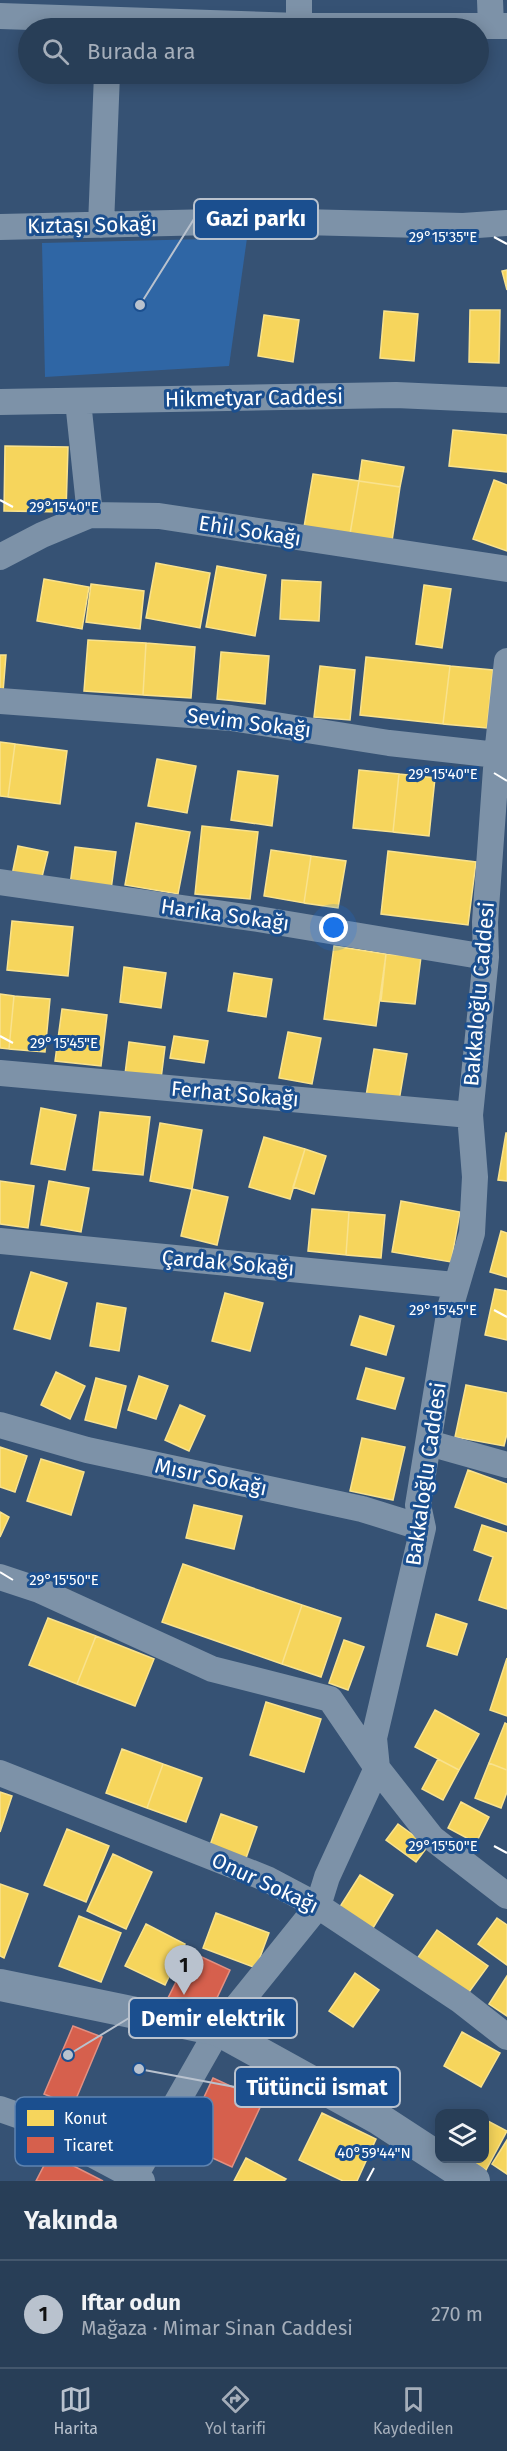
<!DOCTYPE html>
<html lang="tr">
<meta charset="utf-8">
<style>
:root{--surface:#283e57;--page:#344961;--text:#f1f3f6;--muted:#a5aeba;--line:#44576d;--accent:#b9c2ce}
body{margin:0;font-family:"Fira Sans",sans-serif;background:var(--page);color:var(--text)}
.controls{position:absolute;right:18px;bottom:18px;display:grid;overflow:hidden;border-radius:12px;box-shadow:0 3px 15px #0003}
.controls button{width:54px;height:54px;display:grid;place-items:center;padding:0;border:0;border-bottom:2px solid var(--line);background:var(--surface);color:var(--text);font:30px sans-serif}
.you{position:absolute;left:334px;top:928px;width:21px;height:21px;margin:-15px;border:4px solid #fff;border-radius:50%;background:#1a73e8;box-shadow:0 0 0 9px #1a73e833}
.badge{display:grid;place-items:center;width:39px;height:39px;border-radius:50%;background:var(--accent);color:#111;font-size:20px;font-weight:700}
.pin{position:absolute;translate:-50% -50px;filter:drop-shadow(0 2px 3px #0008)}
.pin::after{content:'';position:absolute;top:32px;width:21px;height:18px;background:inherit;clip-path:polygon(0 0,100% 0,50% 100%)}
.list{margin:0;padding:0;list-style:none}
h2{display:flex;justify-content:space-between;align-items:center;height:78px;margin:0;padding:0 24px;font-size:26px}
h2 small{font-size:20px;font-weight:400;color:var(--muted)}
.list li{display:grid;grid-template-columns:39px 1fr auto;gap:18px;align-items:center;box-sizing:border-box;height:108px;padding:0 24px;border-top:2px solid var(--line)}
.list b{display:block;font-size:22px;white-space:nowrap}
.list p{margin:0;font-size:20px;white-space:nowrap;color:var(--muted)}
.list em{font-size:20px;font-style:normal;color:var(--muted)}
.icon{flex:none;width:33px;height:33px;fill:none;stroke:currentColor;stroke-width:2;stroke-linecap:round;stroke-linejoin:round}
.map{position:relative;flex:none;width:507px;height:2181px;overflow:hidden}
.search{position:absolute;background:var(--surface);box-shadow:0 3px 15px #0003;left:18px;right:18px;top:18px;height:66px;display:flex;align-items:center;gap:15px;box-sizing:border-box;padding:0 21px;border-radius:33px;color:var(--muted);font-size:22px}
.sheet{height:186px;background:var(--surface)}
nav{display:flex;justify-content:space-around;align-items:center;box-sizing:border-box;height:84px;border-top:2px solid var(--line);background:var(--surface);font-size:16px;color:var(--muted)}
nav a{display:grid;justify-items:center;gap:3px}
nav .on{color:var(--accent)}
.map>svg:first-child{display:block}
</style>
<div class="map">
<svg width="507" height="2181" viewBox="0 0 507 2181">
<rect width="100%" height="100%" fill="#365274"/>
<!-- green -->
<path fill="#2f66a5" d="M 247,238 L 229,366 L 45,377 L 42,243 Z"/>
<!-- homes -->
<path fill="#f6d55c" stroke="#f9e28d" stroke-width="1.5" d="M 507,270 L 507,290 L 502,271 Z
M 470,310 L 500,310 L 499,363 L 469,362 Z
M 384,311 L 418,314 L 414,361 L 380,358 Z
M 264,315 L 299,320 L 293,362 L 258,356 Z
M 453,430 L 507,435 L 507,472 L 449,466 Z
M 5,446 L 68,447 L 66,512 L 4,511 Z
M 362,460 L 404,467 L 400,487 L 359,481 Z
M 313,474 L 359,481 L 350,534 L 304,527 Z
M 494,480 L 507,485 L 507,551 L 473,539 Z
M 359,481 L 400,487 L 392,541 L 350,534 Z
M 156,563 L 210,573 L 200,628 L 146,618 Z
M 217,566 L 266,575 L 255,636 L 206,627 Z
M 44,579 L 89,587 L 82,629 L 37,621 Z
M 282,580 L 321,582 L 319,621 L 280,619 Z
M 91,584 L 144,591 L 140,629 L 86,622 Z
M 424,585 L 451,589 L 442,648 L 416,644 Z
M 88,640 L 146,643 L 143,695 L 84,691 Z
M 146,643 L 195,647 L 191,698 L 143,695 Z
M 221,652 L 269,656 L 265,704 L 217,699 Z
M 0,655 L 6,655 L 3,692 L 0,692 Z
M 366,657 L 450,666 L 443,724 L 360,715 Z
M 320,666 L 355,670 L 350,720 L 314,717 Z
M 450,666 L 493,670 L 487,728 L 443,724 Z
M 0,742 L 15,744 L 8,797 L 0,796 Z
M 15,744 L 67,751 L 60,804 L 8,797 Z
M 157,759 L 196,766 L 187,813 L 148,806 Z
M 359,770 L 399,774 L 393,832 L 353,828 Z
M 238,771 L 278,776 L 272,826 L 231,820 Z
M 399,774 L 435,778 L 429,836 L 393,832 Z
M 136,823 L 190,832 L 178,894 L 125,885 Z
M 202,826 L 258,832 L 250,899 L 195,894 Z
M 18,846 L 48,852 L 41,881 L 12,875 Z
M 75,847 L 116,852 L 111,890 L 70,885 Z
M 271,850 L 311,856 L 304,903 L 264,896 Z
M 388,851 L 476,862 L 468,925 L 381,914 Z
M 311,856 L 346,861 L 338,908 L 304,903 Z
M 12,921 L 73,927 L 68,976 L 7,970 Z
M 334,946 L 386,954 L 376,1026 L 324,1019 Z
M 386,954 L 421,957 L 415,1004 L 381,1001 Z
M 124,967 L 166,973 L 161,1008 L 120,1002 Z
M 234,973 L 272,979 L 266,1017 L 228,1011 Z
M 0,994 L 14,996 L 9,1049 L 0,1048 Z
M 14,996 L 50,999 L 45,1052 L 9,1049 Z
M 62,1009 L 107,1015 L 101,1066 L 55,1061 Z
M 288,1032 L 321,1038 L 312,1084 L 279,1078 Z
M 174,1036 L 208,1041 L 204,1063 L 170,1058 Z
M 129,1042 L 165,1047 L 161,1079 L 125,1074 Z
M 374,1049 L 407,1054 L 399,1101 L 366,1096 Z
M 41,1108 L 76,1115 L 65,1170 L 31,1164 Z
M 100,1112 L 150,1117 L 143,1175 L 93,1170 Z
M 160,1123 L 202,1130 L 192,1189 L 150,1181 Z
M 506,1133 L 507,1133 L 507,1181 L 498,1180 Z
M 264,1137 L 305,1149 L 290,1199 L 249,1187 Z
M 305,1149 L 326,1156 L 314,1194 L 293,1187 Z
M 0,1181 L 34,1186 L 28,1228 L 0,1224 Z
M 49,1181 L 89,1188 L 81,1232 L 41,1225 Z
M 192,1189 L 228,1197 L 217,1245 L 181,1236 Z
M 401,1201 L 460,1212 L 451,1262 L 392,1252 Z
M 312,1209 L 349,1212 L 346,1255 L 308,1251 Z
M 349,1212 L 385,1215 L 381,1258 L 346,1255 Z
M 501,1231 L 507,1233 L 507,1277 L 490,1272 Z
M 31,1272 L 67,1283 L 50,1339 L 14,1329 Z
M 495,1289 L 507,1291 L 507,1340 L 485,1335 Z
M 225,1293 L 263,1303 L 250,1351 L 212,1341 Z
M 97,1303 L 126,1308 L 119,1351 L 90,1346 Z
M 360,1316 L 394,1326 L 386,1355 L 351,1345 Z
M 366,1368 L 404,1378 L 395,1409 L 357,1399 Z
M 56,1372 L 85,1386 L 70,1419 L 41,1405 Z
M 139,1376 L 168,1386 L 156,1419 L 128,1410 Z
M 96,1378 L 126,1386 L 116,1428 L 85,1420 Z
M 466,1385 L 507,1393 L 507,1434 L 504,1446 L 455,1437 Z
M 180,1405 L 205,1416 L 189,1451 L 165,1440 Z
M 362,1438 L 405,1447 L 393,1500 L 350,1491 Z
M 0,1447 L 27,1456 L 15,1492 L 0,1487 Z
M 41,1459 L 84,1472 L 71,1515 L 27,1501 Z
M 468,1470 L 507,1484 L 507,1525 L 455,1507 Z
M 194,1505 L 242,1516 L 234,1549 L 186,1538 Z
M 0,1512 L 9,1517 L 0,1537 Z
M 482,1525 L 507,1533 L 507,1609 L 479,1600 L 493,1557 L 474,1550 Z
M 183,1564 L 302,1605 L 282,1664 L 162,1622 Z
M 302,1605 L 341,1618 L 321,1677 L 282,1664 Z
M 436,1614 L 467,1624 L 457,1655 L 427,1646 Z
M 48,1618 L 96,1636 L 77,1684 L 29,1665 Z
M 96,1636 L 154,1659 L 135,1706 L 77,1684 Z
M 344,1640 L 364,1647 L 348,1690 L 329,1683 Z
M 507,1658 L 507,1716 L 490,1710 Z
M 266,1702 L 321,1719 L 304,1772 L 250,1755 Z
M 435,1710 L 479,1734 L 459,1770 L 415,1747 Z
M 505,1723 L 507,1724 L 507,1770 L 489,1763 Z
M 122,1749 L 163,1764 L 147,1808 L 106,1793 Z
M 438,1759 L 459,1770 L 443,1800 L 422,1789 Z
M 489,1763 L 507,1770 L 507,1792 L 501,1808 L 475,1798 Z
M 163,1764 L 202,1778 L 186,1822 L 147,1808 Z
M 0,1792 L 12,1796 L 0,1832 Z
M 461,1802 L 489,1817 L 476,1843 L 448,1828 Z
M 221,1814 L 257,1827 L 245,1861 L 209,1848 Z
M 398,1824 L 428,1846 L 416,1862 L 386,1840 Z
M 67,1829 L 109,1846 L 86,1902 L 44,1885 Z
M 113,1854 L 152,1872 L 126,1929 L 87,1911 Z
M 360,1875 L 393,1895 L 370,1933 L 336,1913 Z
M 0,1884 L 28,1894 L 4,1958 L 0,1956 Z
M 216,1913 L 269,1933 L 256,1968 L 203,1948 Z
M 79,1916 L 121,1933 L 101,1982 L 59,1966 Z
M 497,1918 L 507,1925 L 507,1965 L 478,1944 Z
M 146,1924 L 185,1944 L 165,1985 L 125,1966 Z
M 437,1930 L 488,1966 L 464,1999 L 414,1963 Z
M 355,1973 L 379,1990 L 353,2027 L 329,2011 Z
M 507,1976 L 507,2016 L 489,2004 Z
M 462,2032 L 500,2053 L 481,2087 L 444,2066 Z
M 322,2113 L 376,2139 L 357,2181 L 343,2181 L 299,2160 Z
M 484,2119 L 507,2131 L 486,2170 L 466,2158 L 484,2158 Z
M 507,2140 L 507,2174 L 492,2164 Z
M 246,2158 L 286,2179 L 284,2181 L 234,2181 Z"/>
<!-- shops -->
<path fill="#d6604d" stroke="#e29082" stroke-width="1.5" d="M 191,1952 L 230,1970 L 208,2017 L 168,1998 Z
M 73,2026 L 102,2037 L 73,2106 L 44,2094 Z
M 213,2078 L 263,2101 L 232,2167 L 182,2144 Z
M 50,2154 L 103,2181 L 36,2181 Z"/>
<g fill="none" stroke-linecap="round" stroke-linejoin="round">
<!-- minor -->
<path stroke="#7d92a8" stroke-width="26" d="M 490,0 L 491,26
M 0,16 L 299,26 L 507,26
M 299,26 L 299,0
M 101,225 L 107,74
M 0,227 L 261,221 L 463,226 L 507,223
M 78,401 L 90,515
M 0,402 L 396,395 L 507,400
M 0,557 L 42,535 L 90,515 L 159,516 L 507,569
M 0,701 L 231,718 L 389,743 L 497,755
M 0,882 L 258,919 L 486,957
M 0,1073 L 470,1115
M 0,1241 L 455,1285
M 0,1425 L 87,1450 L 362,1509 L 423,1528
M 429,1443 L 507,1465
M 0,1577 L 39,1590 L 212,1669 L 330,1699 L 377,1768 L 432,1838 L 507,1896
M 0,1773 L 267,1879 L 318,1906 L 461,2001 L 507,2037
M 0,2109 L 20,2116 L 142,2181
M 132,2181 L 218,2030 L 318,1906 L 327,1877 L 377,1768 L 374,1738 L 423,1528 L 418,1505 L 450,1308 L 472,1233 L 475,1177 L 470,1115 L 486,957 L 485,922 L 497,755 L 507,661"/>
<!-- tertiary -->
<path stroke="#7d92a8" stroke-width="32" d="M 0,1985 L 218,2030 L 379,2119 L 474,2181"/>
</g>
<!-- ticks -->
<path fill="none" stroke="#fff" stroke-width="2" d="M 494,237 L 507,244M 0,500 L 13,507M 494,773 L 507,781M 0,1036 L 13,1043M 494,1310 L 507,1317M 0,1572 L 13,1580M 494,1846 L 507,1853M 367,2181 L 374,2168"/>
<g text-anchor="middle" stroke-width="6" stroke-linejoin="round" paint-order="stroke">
<!-- street labels -->
<g font-size="21" fill="#fff" stroke="#1b4f8f">
<text transform="translate(92 225) rotate(-1)" y="7">Kıztaşı Sokağı</text>
<text transform="translate(254 398) rotate(-1)" y="7">Hikmetyar Caddesi</text>
<text transform="translate(250 531) rotate(9)" y="7">Ehil Sokağı</text>
<text transform="translate(249 723) rotate(7)" y="7">Sevim Sokağı</text>
<text transform="translate(225 915) rotate(8)" y="7">Harika Sokağı</text>
<text transform="translate(479 994) rotate(-85)" y="7">Bakkaloğlu Caddesi</text>
<text transform="translate(235 1094) rotate(5)" y="7">Ferhat Sokağı</text>
<text transform="translate(228 1263) rotate(5)" y="7">Çardak Sokağı</text>
<text transform="translate(426 1474) rotate(-82)" y="7">Bakkaloğlu Caddesi</text>
<text transform="translate(211 1477) rotate(12)" y="7">Mısır Sokağı</text>
<text transform="translate(265 1883) rotate(25)" y="7">Onur Sokağı</text>
</g>
</g>
<!-- legend -->
<rect x="15" y="2097" width="198" height="69" rx="9" fill="#1b4f8f" stroke="#5f84b1" stroke-width="1.5"/>
<rect x="27" y="2110" width="27" height="16" fill="#f6d55c"/>
<rect x="27" y="2137" width="27" height="16" fill="#d6604d"/>
<g font-size="16" fill="#fff">
<text x="64" y="2124">Konut</text>
<text x="64" y="2151">Ticaret</text>
</g>
<g font-size="15" text-anchor="middle" fill="#fff" stroke="#1b4f8f" stroke-width="6" stroke-linejoin="round" paint-order="stroke">
<text x="443" y="242">29°15'35"E</text>
<text x="64" y="512">29°15'40"E</text>
<text x="443" y="779">29°15'40"E</text>
<text x="64" y="1048">29°15'45"E</text>
<text x="443" y="1315">29°15'45"E</text>
<text x="64" y="1585">29°15'50"E</text>
<text x="443" y="1851">29°15'50"E</text>
<text x="374" y="2158">40°59'44"N</text>
</g>
<!-- callouts -->
<path fill="none" stroke="#b9c2ce" stroke-width="2" d="M140 305L194 219M68 2055L129 2018M139 2069L235 2087"/>
<g fill="#b9c2ce" stroke="#1b4f8f" stroke-width="2">
<circle cx="140" cy="305" r="6"/>
<circle cx="68" cy="2055" r="6"/>
<circle cx="139" cy="2069" r="6"/>
</g>
<g fill="#1b4f8f" stroke="#b9c2ce" stroke-width="2">
<rect x="194" y="199" width="124" height="40" rx="6"/>
<rect x="129" y="1998" width="168" height="40" rx="6"/>
<rect x="235" y="2067" width="165" height="40" rx="6"/>
</g>
<g font-size="22" text-anchor="middle" font-weight="bold" fill="#fff">
<text x="256" y="226">Gazi parkı</text>
<text x="213" y="2026">Demir elektrik</text>
<text x="317" y="2095">Tütüncü ismat</text>
</g>
</svg>
<div class="controls">
<button><svg class="icon" aria-label="layers" viewBox="0 0 24 24"><path d="M12 4l9 5-9 5-9-5zM3 14l9 5 9-5"/></svg></button>
</div>
<div class="you"></div>
<div class="pin badge" style="left:184px;top:1995px">1</div>
<div class="search"><svg class="icon" aria-label="search" viewBox="0 0 24 24"><circle cx="10" cy="10" r="6"/><path d="M15 15l6 6"/></svg>Burada ara</div>
</div>
<section class="sheet">
<h2>Yakında<small></small></h2>
<ul class="list">
<li><span class="badge">1</span><div><b>Iftar odun</b><p>Mağaza · Mimar Sinan Caddesi</p></div><em>270 m</em></li>
</ul>
</section>
<nav>
<a class="on"><svg class="icon" aria-label="map" viewBox="0 0 24 24"><path d="M3 6l6-2 6 2 6-2v14l-6 2-6-2-6 2zM9 4v14M15 6v14"/></svg>Harita</a>
<a><svg class="icon" aria-label="directions" viewBox="0 0 24 24"><path d="M12 3l9 9-9 9-9-9zM9 14v-3h6M13 9l2 2-2 2"/></svg>Yol tarifi</a>
<a><svg class="icon" aria-label="saved" viewBox="0 0 24 24"><path d="M7 4h10v16l-5-4-5 4z"/></svg>Kaydedilen</a>
</nav>
